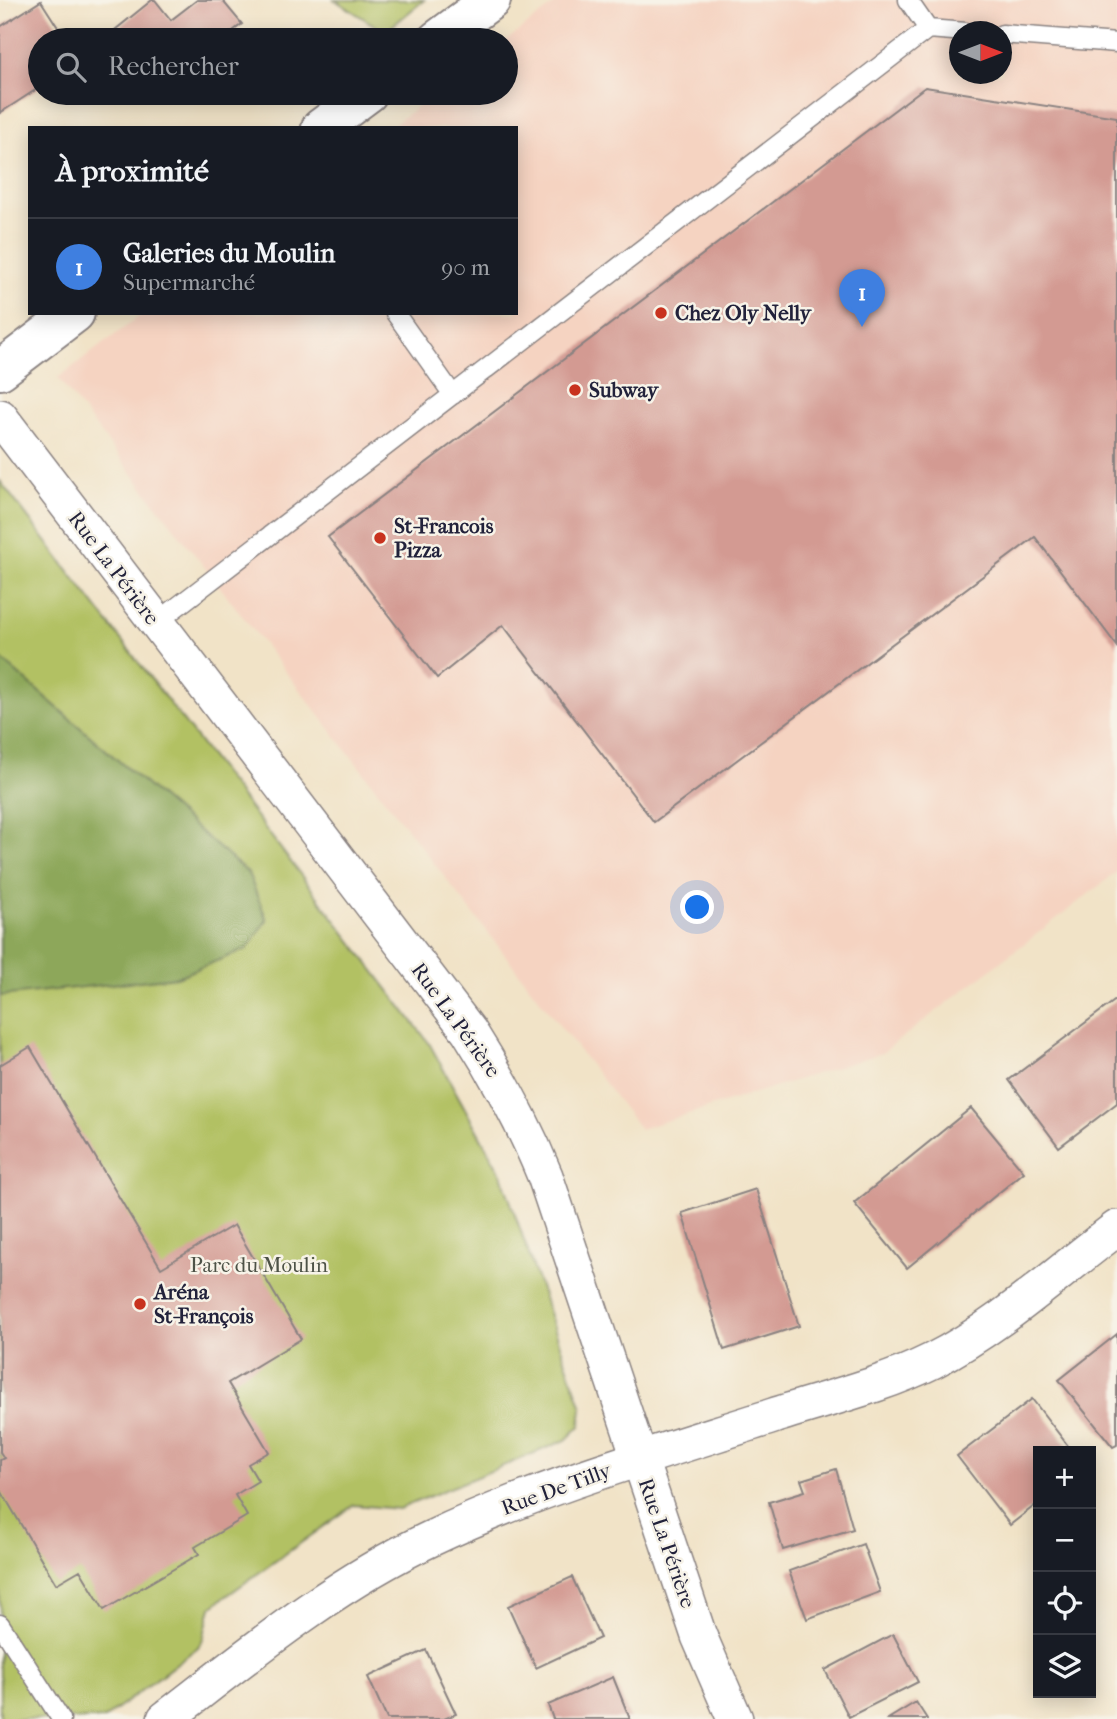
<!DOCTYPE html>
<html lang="fr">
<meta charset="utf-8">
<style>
:root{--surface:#171b24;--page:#242831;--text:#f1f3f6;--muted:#9ea1a6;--line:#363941;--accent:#c8321e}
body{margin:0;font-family:"IM FELL French Canon",serif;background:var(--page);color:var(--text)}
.controls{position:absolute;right:21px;bottom:21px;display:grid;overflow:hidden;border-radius:0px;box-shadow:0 4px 18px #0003}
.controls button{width:63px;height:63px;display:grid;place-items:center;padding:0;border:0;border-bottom:2px solid var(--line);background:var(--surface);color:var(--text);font:35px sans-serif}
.compass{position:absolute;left:949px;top:21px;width:63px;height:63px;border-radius:50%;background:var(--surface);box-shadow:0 4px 18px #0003;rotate:90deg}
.you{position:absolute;left:698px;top:908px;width:24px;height:24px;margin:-18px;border:5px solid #fff;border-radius:50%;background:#1a73e8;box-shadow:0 0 0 10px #1a73e833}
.badge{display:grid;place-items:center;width:46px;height:46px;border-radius:50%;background:var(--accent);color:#fff;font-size:23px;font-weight:700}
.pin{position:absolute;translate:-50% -58px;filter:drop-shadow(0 2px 4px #0008)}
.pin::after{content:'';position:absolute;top:37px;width:24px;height:21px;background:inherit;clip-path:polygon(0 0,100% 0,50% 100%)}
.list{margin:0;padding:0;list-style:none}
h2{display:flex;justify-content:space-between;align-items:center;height:91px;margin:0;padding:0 28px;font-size:30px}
h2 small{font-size:23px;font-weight:400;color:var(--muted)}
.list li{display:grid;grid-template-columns:46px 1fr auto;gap:21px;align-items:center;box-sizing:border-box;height:98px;padding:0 28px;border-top:2px solid var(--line)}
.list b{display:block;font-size:26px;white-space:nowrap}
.list p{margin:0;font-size:23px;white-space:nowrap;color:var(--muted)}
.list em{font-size:23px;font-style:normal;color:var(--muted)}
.icon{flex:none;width:38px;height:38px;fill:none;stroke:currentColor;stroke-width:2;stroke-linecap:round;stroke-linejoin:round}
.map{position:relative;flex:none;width:1117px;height:1719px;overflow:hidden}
.search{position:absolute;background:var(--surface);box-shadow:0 4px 18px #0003;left:28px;top:28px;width:490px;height:77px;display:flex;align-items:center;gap:18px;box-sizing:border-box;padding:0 24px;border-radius:38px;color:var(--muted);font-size:26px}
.panel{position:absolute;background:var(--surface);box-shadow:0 4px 18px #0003;left:28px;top:126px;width:490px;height:189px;border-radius:0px}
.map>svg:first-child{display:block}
</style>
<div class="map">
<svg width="1117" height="1719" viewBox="0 0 1117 1719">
<rect width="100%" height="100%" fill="#f7f3e8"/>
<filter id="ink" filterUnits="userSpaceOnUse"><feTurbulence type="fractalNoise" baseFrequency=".0143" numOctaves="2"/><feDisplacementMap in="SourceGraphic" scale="14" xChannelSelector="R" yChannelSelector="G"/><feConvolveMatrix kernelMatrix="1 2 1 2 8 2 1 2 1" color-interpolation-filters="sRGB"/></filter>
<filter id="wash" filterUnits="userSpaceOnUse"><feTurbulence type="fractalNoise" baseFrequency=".00686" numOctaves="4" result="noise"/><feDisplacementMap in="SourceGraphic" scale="28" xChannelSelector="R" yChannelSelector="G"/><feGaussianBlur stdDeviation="1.57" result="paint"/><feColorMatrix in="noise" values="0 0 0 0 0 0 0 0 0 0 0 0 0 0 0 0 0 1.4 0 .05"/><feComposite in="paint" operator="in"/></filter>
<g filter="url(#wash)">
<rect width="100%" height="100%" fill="#f1e3c7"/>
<!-- built -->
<path fill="#f5d3c1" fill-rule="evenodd" d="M 560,0 L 1117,0 L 1117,872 L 882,1053 L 640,1129 L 58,378 L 144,313 L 516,313 L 516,128 L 389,128 L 435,93 L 506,93 L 506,41 ZM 960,32 L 1002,32 L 1002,74 L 960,74 Z"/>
<!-- green -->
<path fill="#b2c164" stroke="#6a7250" stroke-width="2" d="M 335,0 L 424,0 L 385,32 Z
M 0,481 L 429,1043 L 501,1174 L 582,1408 L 580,1426 L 566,1440 L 399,1509 L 354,1505 L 211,1607 L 203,1639 L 198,1647 L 104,1719 L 0,1719 Z"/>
<!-- forest -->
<path fill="#8da75a" stroke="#58644a" stroke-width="2" d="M 0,658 L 248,873 L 267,920 L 247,949 L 177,977 L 0,996 Z"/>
<g id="blocks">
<!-- building -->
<path fill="#d39a92" d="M 152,0 L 155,0 L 171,20 L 197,0 L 222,0 L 242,24 L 221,40 L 123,40 L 115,30 Z
M 41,1 L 66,40 L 40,40 L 40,87 L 0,113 L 0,27 Z
M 925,87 L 1117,117 L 1117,646 L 1035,537 L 654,822 L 503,625 L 437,678 L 328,537 Z
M 1117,999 L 1117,1103 L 1059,1147 L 1009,1080 Z
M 30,1047 L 161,1268 L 234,1225 L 301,1339 L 228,1383 L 269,1452 L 248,1464 L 258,1481 L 235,1495 L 247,1516 L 195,1547 L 199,1554 L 104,1610 L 80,1570 L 56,1584 L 0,1489 L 0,1460 L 4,1458 L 0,1452 L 0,1065 Z
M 971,1108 L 1024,1172 L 907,1268 L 854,1203 Z
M 756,1189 L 799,1326 L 724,1350 L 682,1213 Z
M 1117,1334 L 1117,1445 L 1113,1447 L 1059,1380 Z
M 1032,1399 L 1072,1451 L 1038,1451 L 1038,1503 L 1010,1525 L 957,1456 Z
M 836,1469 L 853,1529 L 783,1550 L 769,1502 L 805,1491 L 801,1480 Z
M 863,1544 L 880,1592 L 807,1619 L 789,1571 Z
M 572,1577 L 600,1638 L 536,1668 L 508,1606 Z
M 893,1634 L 918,1682 L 849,1717 L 825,1670 Z
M 426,1650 L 456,1714 L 444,1719 L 387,1719 L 368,1677 Z
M 613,1677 L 630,1719 L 553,1719 L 548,1705 Z
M 916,1702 L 927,1719 L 888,1719 Z"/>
</g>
</g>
<g filter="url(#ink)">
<use href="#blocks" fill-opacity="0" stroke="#8a8281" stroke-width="2"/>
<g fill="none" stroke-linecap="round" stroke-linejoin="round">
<defs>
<path id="service" d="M 908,0 L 928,29
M 1002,34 L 1117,43
M 395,313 L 453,395
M 156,623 L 928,29 L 966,32
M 0,1624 L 61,1719"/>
<path id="minor" d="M 0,417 L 469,1031 C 499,1078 524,1124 545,1176 L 699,1636 L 735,1719
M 165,1719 C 248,1655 334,1584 430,1539 C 539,1487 658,1453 773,1416 C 825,1399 882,1386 932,1361 C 999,1327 1057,1273 1117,1228"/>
<path id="tertiary" d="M 437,40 L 491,0
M 321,128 L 368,93
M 0,370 L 75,313"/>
</defs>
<!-- service casing -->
<use href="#service" stroke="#8a8281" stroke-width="21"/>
<!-- minor casing -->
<use href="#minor" stroke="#8a8281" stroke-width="38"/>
<!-- tertiary casing -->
<use href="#tertiary" stroke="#8a8281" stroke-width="42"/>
<!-- service -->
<use href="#service" stroke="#fff" stroke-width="18"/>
<!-- minor -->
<use href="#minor" stroke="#fff" stroke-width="35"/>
<!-- tertiary -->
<use href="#tertiary" stroke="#fff" stroke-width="38"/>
</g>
</g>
<!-- markers -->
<g fill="#c8321e" stroke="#f7f3e8" stroke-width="2.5">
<circle cx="661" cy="313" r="7"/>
<circle cx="575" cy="390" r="7"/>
<circle cx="380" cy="538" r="7"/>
<circle cx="140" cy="1304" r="7"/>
</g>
<g text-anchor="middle" stroke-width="5" stroke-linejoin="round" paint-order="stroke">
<!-- poi labels -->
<g font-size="21" font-weight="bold" fill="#22223b" stroke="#f7f3e8" text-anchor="start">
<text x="675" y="320">Chez Oly Nelly</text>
<text x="589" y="397">Subway</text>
<text x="394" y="533">St-Francois<tspan x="394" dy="24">Pizza</tspan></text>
<text x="154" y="1299">Aréna<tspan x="154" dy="24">St-François</tspan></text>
</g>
<!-- street labels -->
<g font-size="21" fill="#22223b" stroke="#f7f3e8">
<text transform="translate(114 568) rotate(53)" y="7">Rue La Périère</text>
<text transform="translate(456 1020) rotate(54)" y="7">Rue La Périère</text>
<text transform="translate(556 1489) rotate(-20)" y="7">Rue De Tilly</text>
<text transform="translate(667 1543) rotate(71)" y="7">Rue La Périère</text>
</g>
<!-- park labels -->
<g font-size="21" fill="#4d5247" stroke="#f7f3e8">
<text x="259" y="1272">Parc du Moulin</text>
</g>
</g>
</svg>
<div class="controls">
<button>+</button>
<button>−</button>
<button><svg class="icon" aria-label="locate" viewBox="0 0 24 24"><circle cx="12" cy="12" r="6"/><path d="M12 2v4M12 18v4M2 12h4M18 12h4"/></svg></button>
<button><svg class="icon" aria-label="layers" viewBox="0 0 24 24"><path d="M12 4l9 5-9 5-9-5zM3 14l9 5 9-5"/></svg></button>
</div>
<svg class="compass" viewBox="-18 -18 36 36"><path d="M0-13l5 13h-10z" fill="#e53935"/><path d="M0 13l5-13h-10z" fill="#9ea1a6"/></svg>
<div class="you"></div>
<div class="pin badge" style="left:862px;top:327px;background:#3f7fe0">1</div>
<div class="search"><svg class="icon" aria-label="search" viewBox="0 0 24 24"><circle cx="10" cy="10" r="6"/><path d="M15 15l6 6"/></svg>Rechercher</div>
<section class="panel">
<h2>À proximité<small></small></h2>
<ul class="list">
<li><span class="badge" style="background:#3f7fe0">1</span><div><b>Galeries du Moulin</b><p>Supermarché</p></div><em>90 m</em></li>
</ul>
</section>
</div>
